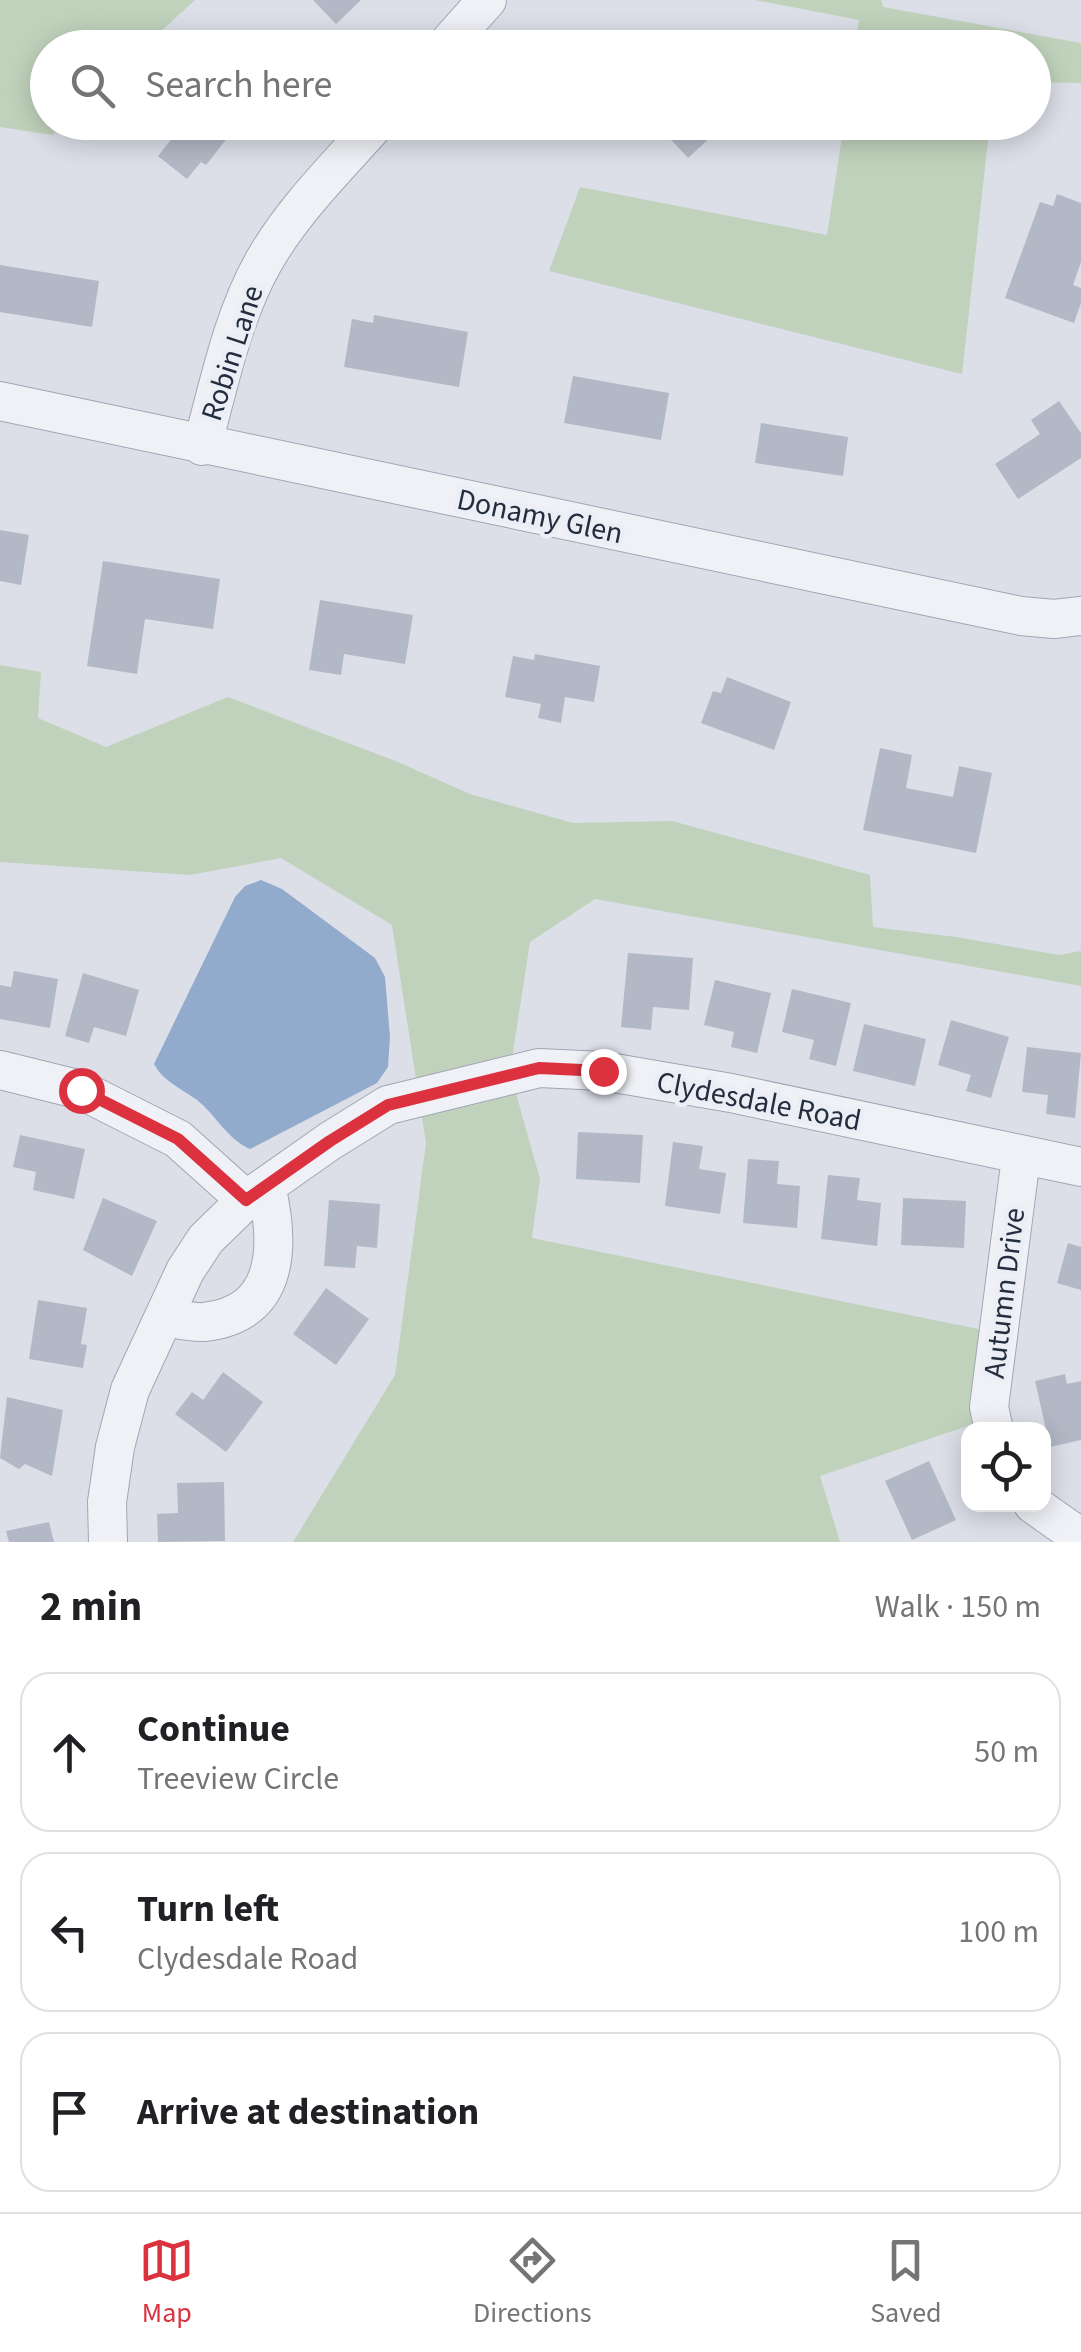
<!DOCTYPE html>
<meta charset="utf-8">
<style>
:root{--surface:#fff;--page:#f2f2f2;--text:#202124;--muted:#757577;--line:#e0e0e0;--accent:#dc323f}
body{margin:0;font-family:"Source Sans 3",sans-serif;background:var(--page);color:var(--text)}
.controls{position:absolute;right:30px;bottom:30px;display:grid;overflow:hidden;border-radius:20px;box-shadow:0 5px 25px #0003}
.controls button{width:90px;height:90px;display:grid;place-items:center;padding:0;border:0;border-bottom:2px solid var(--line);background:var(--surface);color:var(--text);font:50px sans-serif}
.stop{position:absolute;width:30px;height:30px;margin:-22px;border:8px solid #dc323f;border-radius:50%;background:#fff}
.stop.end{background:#dc323f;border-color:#fff;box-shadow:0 2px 10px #0008}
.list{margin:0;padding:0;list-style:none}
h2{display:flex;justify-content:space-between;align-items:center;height:130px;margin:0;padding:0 40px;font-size:42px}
h2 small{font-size:32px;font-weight:400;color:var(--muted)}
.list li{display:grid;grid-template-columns:65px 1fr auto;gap:30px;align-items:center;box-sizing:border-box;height:160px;margin:0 20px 20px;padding:0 20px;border:2px solid var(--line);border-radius:30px}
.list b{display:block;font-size:38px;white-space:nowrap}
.list p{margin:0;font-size:32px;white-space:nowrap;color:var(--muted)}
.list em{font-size:32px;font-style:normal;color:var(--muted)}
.icon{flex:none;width:55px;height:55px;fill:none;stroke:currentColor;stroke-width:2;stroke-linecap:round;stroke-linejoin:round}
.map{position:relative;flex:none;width:1081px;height:1542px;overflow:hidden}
.search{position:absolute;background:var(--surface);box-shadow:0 5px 25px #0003;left:30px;right:30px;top:30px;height:110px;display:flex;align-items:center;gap:25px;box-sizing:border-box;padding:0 35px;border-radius:55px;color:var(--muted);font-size:38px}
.sheet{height:670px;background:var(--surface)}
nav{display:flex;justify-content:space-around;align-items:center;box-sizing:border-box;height:140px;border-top:2px solid var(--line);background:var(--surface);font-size:28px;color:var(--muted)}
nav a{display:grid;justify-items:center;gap:5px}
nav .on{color:var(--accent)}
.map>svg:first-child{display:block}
</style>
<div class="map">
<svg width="1081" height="1542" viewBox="0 0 1081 1542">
<rect width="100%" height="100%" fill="#dcdfe8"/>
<!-- green -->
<path fill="#c0d2bc" d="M 0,0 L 195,0 L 144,47 L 48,48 L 48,122 L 65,123 L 52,135 L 0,127 Z
M 755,0 L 881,0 L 883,7 L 1081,43 L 1081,83 L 1034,82 L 1034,48 L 855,47 L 859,20 Z
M 844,123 L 990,123 L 962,374 L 549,271 L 580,187 L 827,235 Z
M 0,665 L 41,672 L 38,718 L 106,747 L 228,697 L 398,762 L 470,794 L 573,823 L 672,821 L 870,875 L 873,927 L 956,937 L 1059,955 L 1081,951 L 1081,986 L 595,899 L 530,942 L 510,1072 L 540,1179 L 532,1238 L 988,1331 L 982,1421 L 820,1476 L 840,1542 L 293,1542 L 395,1375 L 426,1143 L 392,925 L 281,858 L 190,875 L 0,862 Z"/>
<!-- water -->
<path fill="#92aacc" d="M 261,880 L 282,889 L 375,958 L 385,977 L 390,1037 L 388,1067 L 377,1083 L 250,1149 C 227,1139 216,1115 197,1100 C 182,1089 163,1081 154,1064 L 235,897 L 245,886 Z"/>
<!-- building -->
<path fill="#b2b8c5" d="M 313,0 L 361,0 L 336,24 Z
M 185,122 L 240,122 L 206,165 L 201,162 L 187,179 L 158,156 Z
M 655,122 L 727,122 L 688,158 Z
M 1057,194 L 1081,203 L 1081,262 L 1073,285 L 1081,288 L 1081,303 L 1074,323 L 1005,298 L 1040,202 L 1053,206 Z
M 0,265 L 99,281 L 92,327 L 0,312 Z
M 374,315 L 468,332 L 459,387 L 344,367 L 352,319 L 373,323 Z
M 573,376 L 669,393 L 661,440 L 564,423 Z
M 1059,401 L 1081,433 L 1081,458 L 1018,499 L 995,464 L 1040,434 L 1031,420 Z
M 761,423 L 848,437 L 843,476 L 755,463 Z
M 0,530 L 29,535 L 21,585 L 0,581 Z
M 103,561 L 220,579 L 213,629 L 145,619 L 137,674 L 87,666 Z
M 320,600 L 413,615 L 405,664 L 344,654 L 341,675 L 309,670 Z
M 535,654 L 600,666 L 594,702 L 565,697 L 561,723 L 538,718 L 541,704 L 505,697 L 513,656 L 534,660 Z
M 727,677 L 791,702 L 774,750 L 701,723 L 713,691 L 721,693 Z
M 880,748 L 912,755 L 906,788 L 953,797 L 959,766 L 992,773 L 976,853 L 863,830 Z
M 628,953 L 693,958 L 689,1010 L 653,1007 L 651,1030 L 621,1027 Z
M 14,971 L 58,979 L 50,1028 L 0,1019 L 0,985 L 11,987 Z
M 83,973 L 139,990 L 126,1036 L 94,1027 L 89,1043 L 65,1036 Z
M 715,980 L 771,993 L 757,1053 L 731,1047 L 734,1032 L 704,1025 Z
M 792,989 L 851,1003 L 836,1066 L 809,1059 L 814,1040 L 782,1032 Z
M 951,1020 L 1009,1037 L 991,1098 L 966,1091 L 971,1075 L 938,1065 Z
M 864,1024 L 926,1039 L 915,1086 L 853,1071 Z
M 1027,1047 L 1081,1053 L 1075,1118 L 1046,1114 L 1048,1095 L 1022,1092 Z
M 578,1132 L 643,1135 L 640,1183 L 576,1179 Z
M 20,1135 L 85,1149 L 74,1199 L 33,1190 L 36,1172 L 13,1167 Z
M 673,1142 L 703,1146 L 699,1169 L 726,1173 L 720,1214 L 665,1206 Z
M 748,1159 L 779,1161 L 777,1184 L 800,1186 L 797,1228 L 743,1223 Z
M 828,1175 L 860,1178 L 857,1200 L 881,1203 L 877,1246 L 821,1239 Z
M 103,1198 L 157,1221 L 132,1276 L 83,1250 Z
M 903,1198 L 966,1201 L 964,1248 L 901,1245 Z
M 329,1200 L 380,1204 L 377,1248 L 357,1246 L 355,1268 L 324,1266 Z
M 1068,1243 L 1081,1247 L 1081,1290 L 1057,1283 Z
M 326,1288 L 369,1319 L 336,1365 L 293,1334 Z
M 38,1300 L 87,1308 L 81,1344 L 87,1345 L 83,1368 L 29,1359 Z
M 223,1372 L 263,1402 L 226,1452 L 175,1414 L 192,1392 L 203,1400 Z
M 1065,1374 L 1067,1384 L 1081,1381 L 1081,1440 L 1050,1447 L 1035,1381 Z
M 7,1397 L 63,1410 L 52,1476 L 25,1464 L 19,1469 L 0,1458 Z
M 929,1461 L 956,1520 L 912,1540 L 885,1481 Z
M 224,1482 L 225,1541 L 158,1542 L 157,1514 L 178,1513 L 177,1483 Z
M 49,1522 L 54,1542 L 9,1542 L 6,1531 Z"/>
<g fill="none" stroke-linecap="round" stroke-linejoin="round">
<defs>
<path id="minor" d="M 444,48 L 487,0
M 0,401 L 1021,616 L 1054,619 L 1081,616
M 202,446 C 219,385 232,317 264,261 C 293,210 338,166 377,122
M 0,1070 L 81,1090 L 178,1139 L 246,1200
M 165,1317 C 177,1319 192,1323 204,1322 C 281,1314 280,1244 266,1186
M 994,1430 L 989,1407 L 1021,1157
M 1033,1504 L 1081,1538
M 108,1542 L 107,1502 L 115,1447 L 130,1390 L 185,1271 L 206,1239 L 246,1200 L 330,1141 L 388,1105 L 539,1068 L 603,1071 L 731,1093 L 1081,1167"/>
</defs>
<!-- minor casing -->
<use href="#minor" stroke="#a1a6b2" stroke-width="40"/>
<!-- minor -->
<use href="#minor" stroke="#eff1f6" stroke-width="38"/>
</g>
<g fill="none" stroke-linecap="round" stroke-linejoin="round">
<!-- route -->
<path stroke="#dc323f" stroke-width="12" d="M 81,1090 L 178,1139 L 246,1200 L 330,1141 L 388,1105 L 539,1068 L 603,1071"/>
</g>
<g text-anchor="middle" stroke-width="9" stroke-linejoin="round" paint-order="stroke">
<!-- street labels -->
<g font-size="30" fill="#242c3f" stroke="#ebeff5">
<text transform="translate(232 353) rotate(-72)" y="10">Robin Lane</text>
<text transform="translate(540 516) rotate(12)" y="10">Donamy Glen</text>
<text transform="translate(759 1101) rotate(11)" y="10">Clydesdale Road</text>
<text transform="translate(1004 1293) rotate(-83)" y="10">Autumn Drive</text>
</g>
</g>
</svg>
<div class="controls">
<button><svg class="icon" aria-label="locate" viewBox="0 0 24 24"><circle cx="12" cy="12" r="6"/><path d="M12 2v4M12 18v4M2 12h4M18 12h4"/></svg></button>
</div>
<div class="stop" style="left:81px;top:1090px"></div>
<div class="stop end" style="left:603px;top:1071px"></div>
<div class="search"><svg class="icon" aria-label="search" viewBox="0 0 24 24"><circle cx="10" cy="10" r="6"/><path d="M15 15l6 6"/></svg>Search here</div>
</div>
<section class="sheet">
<h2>2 min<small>Walk · 150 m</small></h2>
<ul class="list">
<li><svg class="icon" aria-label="ahead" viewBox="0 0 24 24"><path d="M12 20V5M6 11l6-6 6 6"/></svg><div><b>Continue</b><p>Treeview Circle</p></div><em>50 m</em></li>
<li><svg class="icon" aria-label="left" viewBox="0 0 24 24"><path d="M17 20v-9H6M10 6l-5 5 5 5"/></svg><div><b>Turn left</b><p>Clydesdale Road</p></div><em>100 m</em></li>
<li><svg class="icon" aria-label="arrive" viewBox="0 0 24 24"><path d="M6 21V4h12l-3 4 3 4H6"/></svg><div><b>Arrive at destination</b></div></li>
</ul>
</section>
<nav>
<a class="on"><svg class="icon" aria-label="map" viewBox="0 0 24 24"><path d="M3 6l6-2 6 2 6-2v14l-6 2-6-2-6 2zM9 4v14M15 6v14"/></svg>Map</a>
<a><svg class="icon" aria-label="directions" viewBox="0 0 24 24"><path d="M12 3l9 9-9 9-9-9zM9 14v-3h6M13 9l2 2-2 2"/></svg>Directions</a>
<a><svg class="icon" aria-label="saved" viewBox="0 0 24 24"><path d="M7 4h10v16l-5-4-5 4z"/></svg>Saved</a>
</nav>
